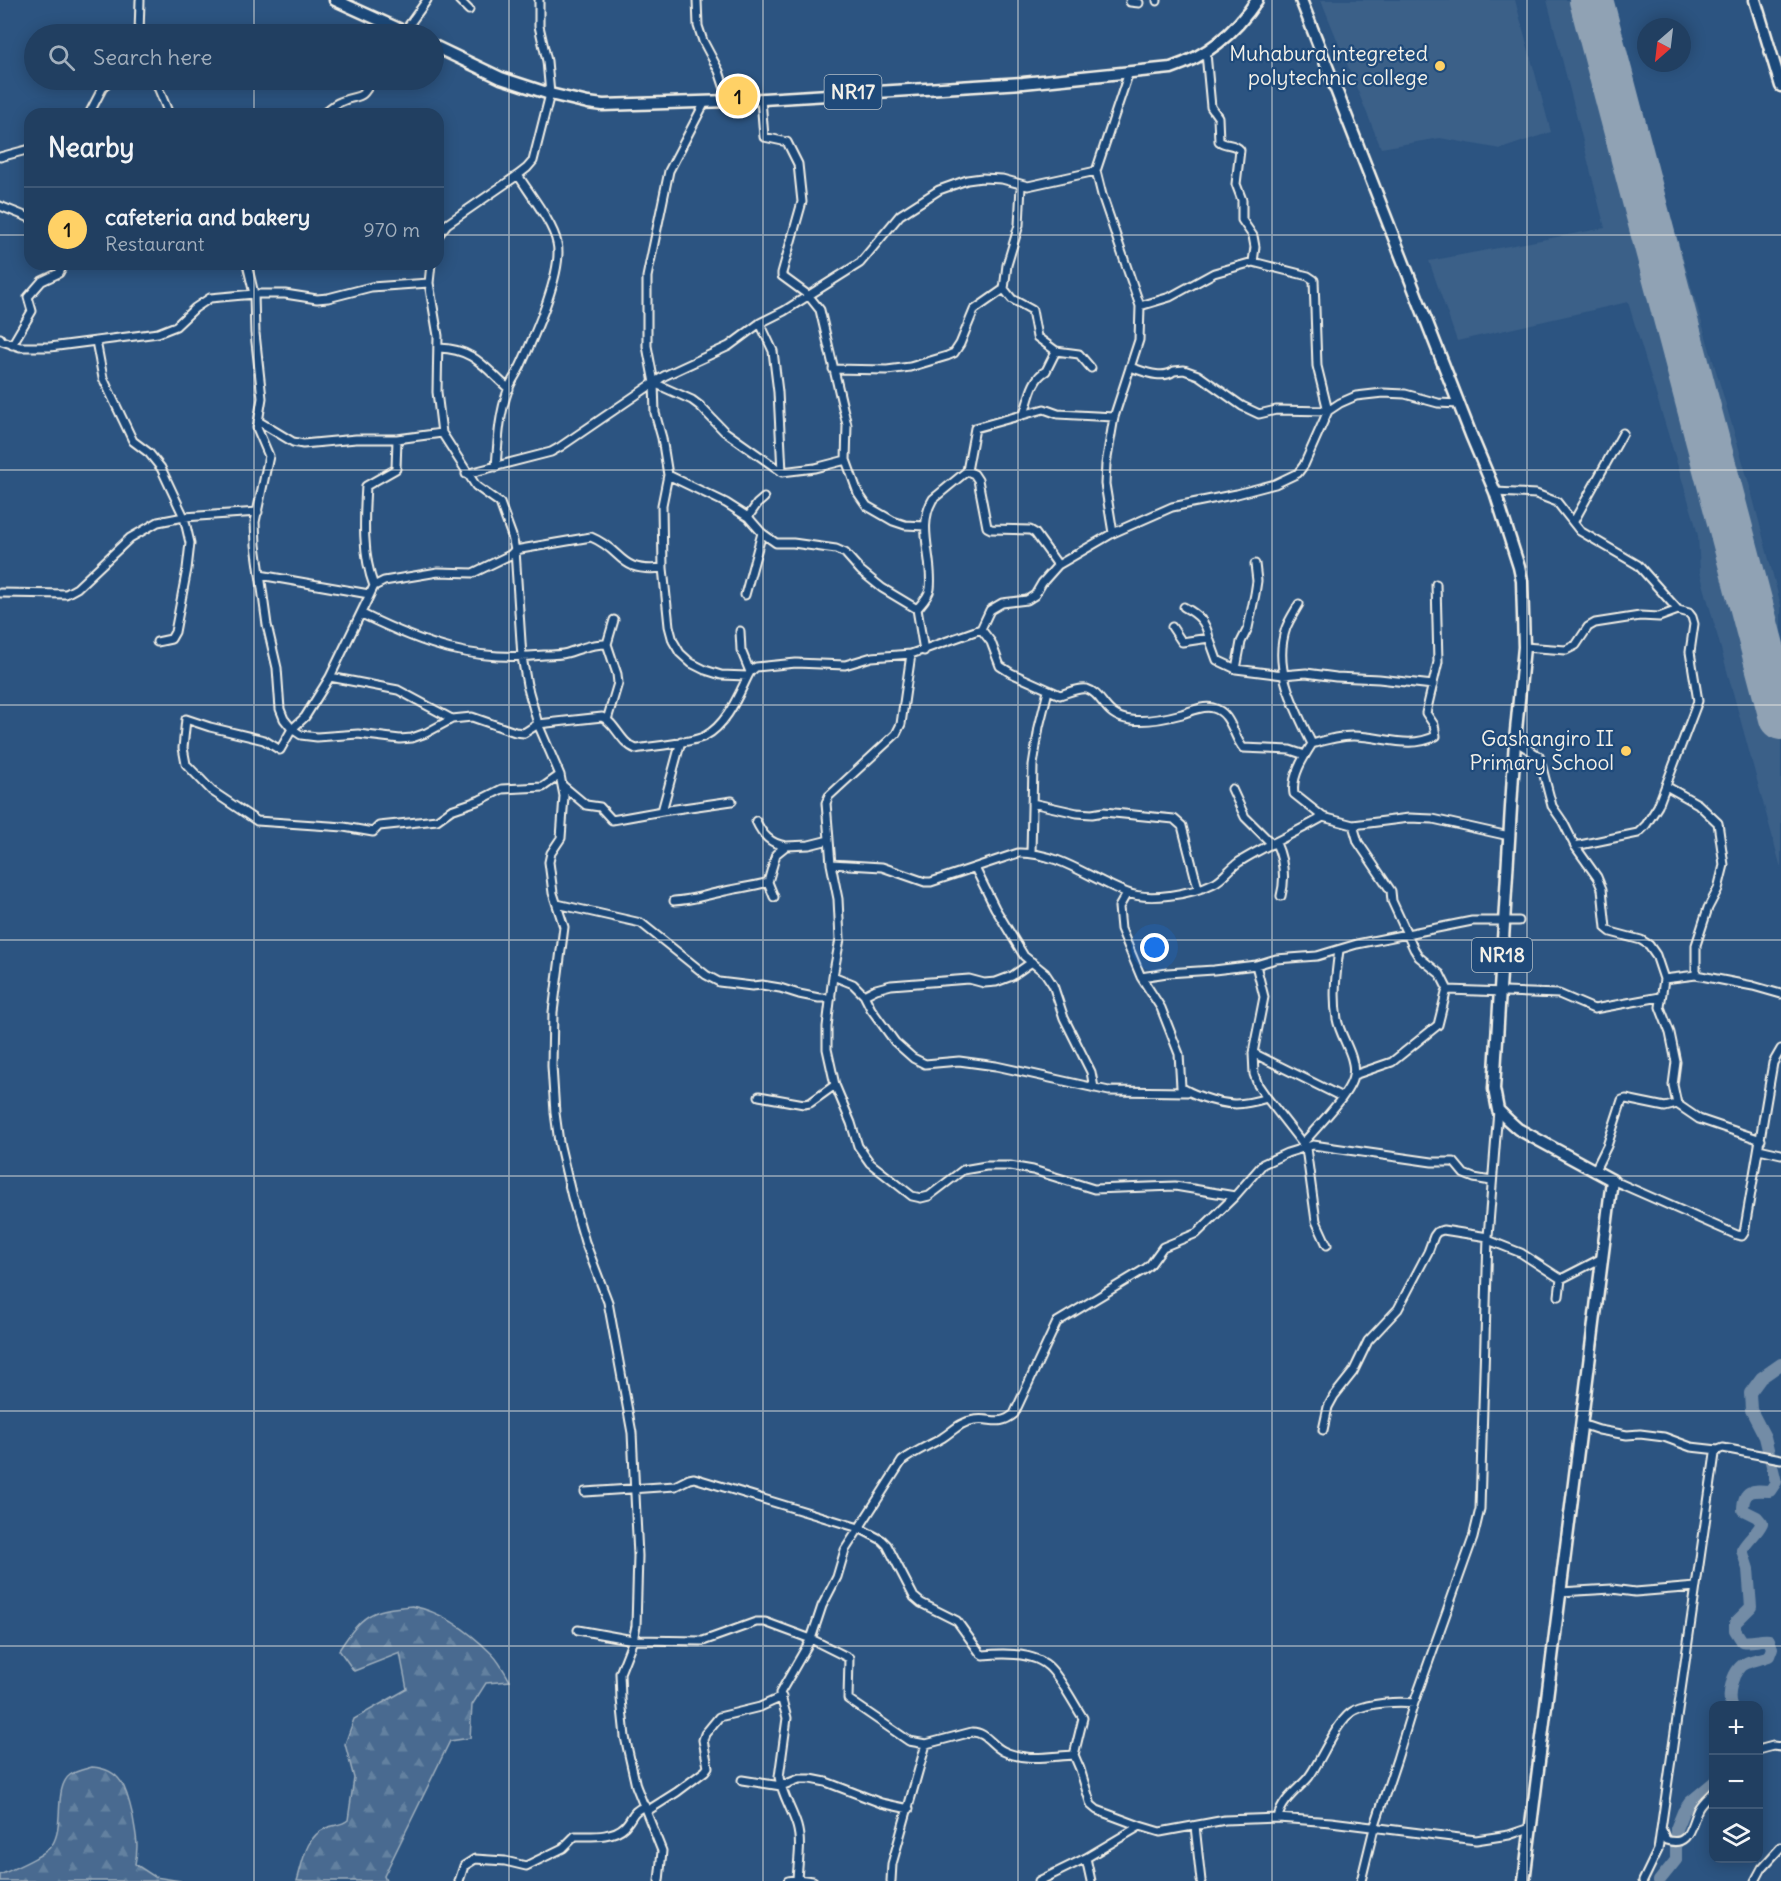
<!DOCTYPE html>
<meta charset="utf-8">
<style>
:root{--surface:#213f61;--page:#2d4a6a;--text:#f1f3f6;--muted:#a2afbd;--line:#3e5876;--accent:#ffd166}
body{margin:0;font-family:Delius,sans-serif;background:var(--page);color:var(--text)}
.controls{position:absolute;right:18px;bottom:18px;display:grid;overflow:hidden;border-radius:12px;box-shadow:0 3px 15px #0003}
.controls button{width:54px;height:54px;display:grid;place-items:center;padding:0;border:0;border-bottom:2px solid var(--line);background:var(--surface);color:var(--text);font:30px sans-serif}
.compass{position:absolute;left:1637px;top:18px;width:54px;height:54px;border-radius:50%;background:var(--surface);box-shadow:0 3px 15px #0003;rotate:208deg}
.you{position:absolute;left:1155px;top:948px;width:21px;height:21px;margin:-15px;border:4px solid #fff;border-radius:50%;background:#1a73e8;box-shadow:0 0 0 9px #1a73e833}
.badge{display:grid;place-items:center;width:39px;height:39px;border-radius:50%;background:var(--accent);color:#111;font-size:20px;font-weight:700}
.pin{position:absolute;translate:-50% -50%;border:3px solid #fff;box-shadow:0 2px 6px #0006}
.list{margin:0;padding:0;list-style:none}
h2{display:flex;justify-content:space-between;align-items:center;height:78px;margin:0;padding:0 24px;font-size:26px}
h2 small{font-size:20px;font-weight:400;color:var(--muted)}
.list li{display:grid;grid-template-columns:39px 1fr auto;gap:18px;align-items:center;box-sizing:border-box;height:84px;padding:0 24px;border-top:2px solid var(--line)}
.list b{display:block;font-size:22px;white-space:nowrap}
.list p{margin:0;font-size:20px;white-space:nowrap;color:var(--muted)}
.list em{font-size:20px;font-style:normal;color:var(--muted)}
.icon{flex:none;width:33px;height:33px;fill:none;stroke:currentColor;stroke-width:2;stroke-linecap:round;stroke-linejoin:round}
.map{position:relative;flex:none;width:1781px;height:1881px;overflow:hidden}
.search{position:absolute;background:var(--surface);box-shadow:0 3px 15px #0003;left:24px;top:24px;width:420px;height:66px;display:flex;align-items:center;gap:15px;box-sizing:border-box;padding:0 21px;border-radius:33px;color:var(--muted);font-size:22px}
.panel{position:absolute;background:var(--surface);box-shadow:0 3px 15px #0003;left:24px;top:108px;width:420px;height:162px;border-radius:18px}
.map>svg:first-child{display:block}
</style>
<div class="map">
<svg width="1781" height="1881" viewBox="0 0 1781 1881">
<defs>
<pattern id="forest-firs" width="22" height="20" patternUnits="userSpaceOnUse" patternTransform="scale(1.5)"><rect width="22" height="20" fill="#496b90"/><path d="M5 1l3.5 6h-7zM16 11l3.5 6h-7z" fill="#6481a0"/></pattern>
</defs>
<rect width="100%" height="100%" fill="#2c5481"/>
<filter id="ink" filterUnits="userSpaceOnUse"><feTurbulence type="fractalNoise" baseFrequency=".0167" numOctaves="2"/><feDisplacementMap in="SourceGraphic" scale="12" xChannelSelector="R" yChannelSelector="G"/><feConvolveMatrix kernelMatrix="1 2 1 2 8 2 1 2 1" color-interpolation-filters="sRGB"/></filter>
<g filter="url(#ink)">
<!-- built -->
<path fill="#3b6088" d="M 1321,0 L 1515,0 L 1551,132 L 1501,149 L 1440,138 L 1381,148 Z
M 1547,0 L 1607,0 L 1749,483 L 1781,606 L 1781,868 L 1700,572 L 1698,536 L 1694,519 L 1628,302 L 1457,341 L 1429,261 L 1605,228 Z"/>
<!-- forest -->
<path fill="url(#forest-firs)" stroke="#9eaebc" stroke-width="1.5" d="M 412,1606 C 443,1612 470,1632 492,1654 C 499,1661 505,1672 510,1681 L 486,1683 L 472,1705 L 470,1738 L 450,1741 L 384,1876 L 386,1881 L 297,1881 C 303,1862 305,1837 326,1828 C 335,1824 341,1826 348,1820 L 354,1778 L 345,1744 L 354,1719 L 407,1689 L 400,1653 L 354,1671 L 339,1650 C 362,1615 370,1609 412,1606 Z
M 92,1767 C 123,1769 127,1791 133,1817 C 136,1836 139,1844 135,1864 L 155,1877 L 181,1881 L 0,1881 L 0,1875 C 14,1868 43,1857 52,1845 C 65,1826 53,1788 70,1775 C 75,1771 85,1769 92,1767 Z"/>
<g fill="none" stroke-linecap="round" stroke-linejoin="round">
<!-- river -->
<path stroke="#738ca6" stroke-width="12" d="M 1731,1706 C 1727,1693 1733,1668 1746,1663 C 1753,1660 1761,1659 1769,1656 L 1772,1648 L 1769,1640 C 1759,1639 1752,1643 1742,1641 L 1735,1630 L 1735,1623 L 1751,1607 L 1748,1569 L 1742,1550 C 1748,1539 1757,1534 1762,1523 L 1757,1517 L 1743,1510 C 1743,1489 1753,1490 1770,1491 L 1776,1482 L 1765,1437 L 1751,1410 L 1750,1393 L 1761,1378 L 1781,1364
M 1659,1881 L 1676,1860 L 1676,1829 L 1683,1812 L 1690,1802 L 1714,1782"/>
<!-- runway -->
<path stroke="#90a2b4" stroke-width="44" d="M 1591,0 L 1781,718"/>
<defs>
<path id="minor" d="M 459,0 L 469,10
M 697,0 L 698,26 L 703,41 L 719,71 L 729,101
M 1134,0 L 1130,2 L 1139,3
M 1157,0 L 1157,1
M 404,32 L 427,0
M 139,34 L 140,0
M 1206,53 L 1211,107 L 1218,117 L 1219,141 C 1225,146 1234,143 1240,150 L 1236,184 L 1242,200 L 1242,220 L 1253,236 L 1255,247 L 1253,262
M 155,80 L 169,114
M 761,99 L 764,137 L 787,142 L 798,164 L 802,202 L 782,273 L 782,276 L 808,295 L 820,310 L 847,425 L 846,460 L 858,493 L 867,506 L 893,521 L 905,525 L 925,526
M 705,102 L 669,171 L 647,277 L 647,346 L 654,383 L 655,413 L 662,438 L 668,475 L 662,505 L 663,568 L 669,626 L 673,641 L 680,653 L 691,663 L 705,670 L 721,675 L 747,676
M 89,114 L 103,87 L 110,80
M 323,114 C 328,110 334,104 340,102 C 360,93 360,103 372,80
M 0,157 L 30,149
M 0,206 L 30,218
M 438,236 L 447,224 L 518,175 L 527,168 L 533,161 L 550,94 L 547,61 L 539,26 L 539,0
M 247,264 L 254,294 L 255,333 L 262,398 L 257,428 L 269,456 L 255,522 L 256,545 L 267,625 L 277,668 L 280,709 L 284,719 L 292,729 L 301,735 L 317,737 L 358,734 L 400,739 L 412,738 L 426,733 L 452,719
M 431,264 L 429,283 L 438,336 L 437,392 L 442,433 L 476,486 L 500,503 L 512,536 L 515,550 L 522,657 L 527,685 L 538,724 L 560,775 L 564,796 L 561,838 L 551,853 L 549,862 L 553,893 L 564,927 L 553,1012 L 552,1066 L 555,1113 L 559,1142 L 572,1197 L 585,1242 L 608,1302 L 632,1433 L 638,1556 L 636,1626 L 633,1640 L 620,1673 L 621,1699 L 625,1737 L 636,1786 L 662,1851 L 659,1881
M 1004,289 L 1012,299 L 1032,310 L 1037,337 L 1056,351 L 1079,354 L 1091,368
M 760,323 L 773,351 L 778,392 L 782,472
M 0,338 L 2,341 L 20,347 L 50,347 L 158,333 L 176,326 L 195,308 L 210,298 L 254,294 L 285,294 L 317,299 L 328,298 L 371,287 L 429,283
M 96,341 L 103,378 L 133,441 L 149,453 L 161,468 L 184,517 L 190,543 L 187,569 L 175,632 L 171,639 L 157,642
M 12,345 L 32,311 L 28,297 L 42,281 L 59,273 L 64,264
M 439,348 C 474,349 484,367 509,389
M 1130,367 C 1143,371 1162,380 1174,371 L 1184,370 L 1198,375 L 1242,406 L 1259,414 L 1276,410 L 1328,411 L 1317,366 L 1314,280 L 1308,276 L 1253,262 L 1214,273 L 1170,297 L 1140,306
M 833,369 L 887,370 L 910,367 L 947,356 L 954,353 L 960,344 L 974,310 L 1004,289 L 1007,265 L 1019,225 L 1021,186
M 654,383 L 692,400 L 700,406 L 724,431 L 782,472 L 815,468 L 846,460
M 1024,414 C 1029,400 1032,378 1046,371 L 1056,351
M 258,421 L 293,442 L 303,444 L 356,439 L 397,439 L 442,433
M 496,467 C 498,441 499,415 508,390 C 511,381 517,374 521,365 C 533,338 564,271 557,243 C 553,223 529,193 518,175
M 967,471 L 974,474 L 978,480 L 987,527 L 991,529 L 1030,530 L 1035,533 L 1058,565
M 466,474 L 551,452 L 560,447 L 664,376 L 729,346 L 760,323 L 784,311 L 860,263 L 900,215 L 939,190 L 967,180 L 982,178 L 1002,179 L 1028,186 L 1096,171
M 668,475 L 726,503 L 748,517 L 762,533 L 776,543 L 793,543 L 836,549 L 845,553 L 861,571 L 882,588 L 917,609
M 1495,492 L 1536,494 L 1557,502 L 1580,531 L 1638,565 L 1678,610 L 1689,613 L 1692,617 L 1694,624 L 1690,652 L 1698,701 L 1658,806 L 1646,825 L 1638,833 L 1575,846
M 748,517 L 757,504 L 764,498
M 1574,521 L 1623,433
M 1113,533 L 1105,484 L 1106,464 L 1114,417 L 1139,340 L 1140,306 L 1102,195 L 1096,171 L 1129,72
M 260,575 L 369,594
M 374,586 C 362,555 364,518 366,486 L 396,469 L 397,439
M 0,593 L 66,594 L 77,588 L 130,538 L 158,522 L 184,517 L 258,512
M 745,595 L 762,533
M 1299,604 C 1295,611 1289,620 1286,628 C 1272,669 1295,708 1312,744
M 1184,607 C 1199,615 1206,622 1209,638
M 362,614 C 425,645 473,662 544,655 C 552,655 560,655 567,653 C 580,649 593,643 607,644
M 1172,627 L 1182,642 L 1209,638 L 1217,660 L 1236,669 L 1283,675 L 1306,673 L 1336,677 L 1379,679 L 1433,685
M 981,629 L 991,642 L 1000,666 L 1011,673 L 1060,695 C 1067,693 1079,687 1087,689 C 1104,694 1103,717 1131,720 C 1146,722 1167,718 1182,714 C 1191,711 1204,705 1213,708 C 1231,712 1233,736 1243,748 L 1290,750 L 1305,755
M 740,631 L 741,650 L 750,672
M 1524,647 L 1566,650 L 1576,645 L 1588,627 L 1595,623 L 1640,616 L 1659,617 L 1678,610
M 924,651 L 917,609 C 922,603 929,596 930,589 C 934,559 916,527 933,499 L 967,471 L 975,428 L 1044,409 L 1058,414 L 1114,417
M 911,654 L 901,724 L 896,734 L 829,796 L 826,803 L 831,864 L 838,899 L 840,939 L 833,976 L 827,1027 L 827,1049 L 835,1085 L 851,1123 L 858,1146 L 870,1163 L 912,1196 L 921,1198 L 929,1196 L 963,1170 L 986,1166 L 1010,1166 L 1033,1170 L 1094,1189 L 1175,1186 L 1235,1196 L 1263,1164 L 1287,1153 L 1313,1145 L 1432,1162 L 1454,1162 L 1464,1174 L 1474,1178 L 1491,1181
M 1236,669 L 1241,642 L 1248,628 L 1255,594 L 1257,581 L 1255,564
M 330,677 L 398,690 L 452,719 L 472,717 L 515,732 L 524,733 L 538,724 L 602,717 C 616,723 620,743 636,749 C 653,746 692,743 705,736 C 728,724 739,693 750,672 L 756,667 L 796,663 L 845,665 L 872,657 L 911,654 L 981,629 L 990,610 L 1002,603 L 1027,600 L 1035,595 L 1042,583 L 1058,565 L 1113,533 L 1172,507 L 1237,494 L 1275,484 L 1298,473 L 1304,465 L 1328,411 L 1340,403 L 1356,396 L 1383,393 L 1405,394 L 1438,403 L 1459,404
M 607,720 L 618,683 L 617,674 L 607,644 L 614,620
M 1515,741 L 1539,756 L 1552,806 L 1563,822 L 1575,846 L 1597,877 L 1602,889 L 1606,928 L 1611,932 L 1641,940 L 1649,945 L 1656,955 L 1664,979 L 1660,1007 L 1670,1033 L 1676,1062 L 1673,1085 L 1677,1104 L 1699,1119 L 1761,1140
M 560,775 L 543,787 L 502,789 L 480,800 L 451,810 L 437,820 L 379,826 L 373,832 L 344,827 L 257,821 L 212,791 L 186,764 L 183,748 L 186,719 L 210,727 L 264,740 L 280,750 L 292,729 L 305,717 L 330,677 L 374,586 L 384,581 L 438,572 L 473,573 L 510,555 L 515,550 L 591,537 C 625,551 617,573 663,568
M 562,785 L 586,805 L 600,807 L 612,820 L 662,811 L 681,741
M 1232,789 L 1245,817 L 1272,844
M 1032,803 L 1077,813 L 1092,814 L 1104,812 L 1174,819 L 1182,826 L 1198,888
M 662,811 L 732,801
M 1323,817 L 1294,794 C 1291,777 1303,758 1312,744 C 1325,740 1339,736 1353,736 C 1383,736 1408,750 1436,736 L 1434,725 L 1426,713 L 1438,662 L 1436,584
M 756,821 C 762,834 770,844 786,846
M 1353,825 L 1358,842 L 1391,891 L 1392,901 L 1414,949 L 1419,957 L 1440,974 L 1448,990
M 1276,843 C 1284,861 1286,877 1281,896
M 1031,853 L 1033,765 L 1039,727 L 1048,691
M 831,864 L 882,867 L 925,882 L 931,882 L 1018,853 C 1058,852 1089,878 1125,892 C 1148,902 1192,894 1214,883 C 1223,879 1230,868 1239,862 C 1266,845 1296,833 1323,817 L 1353,825 L 1409,818 L 1433,819 L 1509,836
M 975,868 L 995,908 L 1024,956 L 1045,973 L 1053,985 L 1064,1018 L 1091,1072 L 1094,1088
M 1127,893 L 1119,907 L 1121,929 L 1141,977 L 1161,1008 L 1179,1054 L 1181,1087 C 1188,1092 1194,1094 1202,1097 C 1228,1106 1241,1106 1267,1098
M 774,897 L 768,882 L 776,854 L 786,846 L 809,845 L 829,840
M 674,901 C 693,900 702,896 721,892 C 737,888 752,887 768,882
M 557,904 L 641,923 L 706,975 L 719,982 L 752,986 L 762,985 L 780,988 L 799,994 L 819,998 L 831,998
M 1256,965 L 1264,997 L 1253,1053 L 1254,1074 L 1258,1085 L 1267,1098 L 1306,1148 L 1316,1221 L 1327,1245
M 1696,975 L 1753,986 L 1781,994
M 833,976 L 853,984 L 864,995 L 871,1009 L 895,1042 L 913,1058 L 925,1064 L 959,1061 L 996,1066 L 1109,1091 L 1187,1092
M 1141,977 L 1167,973 L 1214,970 L 1256,965 L 1276,959 L 1317,956 L 1357,944 L 1472,921 L 1519,921
M 1664,979 L 1696,975 L 1696,945 L 1708,908 L 1718,889 L 1724,865 L 1718,823 L 1698,804 L 1666,786
M 864,995 L 876,989 L 891,985 L 969,979 L 984,983 L 996,982 L 1012,976 L 1032,962
M 1253,1053 L 1342,1097
M 1354,1075 L 1392,1062 L 1438,1025 L 1446,993 L 1448,990 L 1559,994 L 1594,1009 L 1660,997
M 759,1096 L 804,1104 L 810,1103 L 835,1085
M 1304,1142 C 1316,1128 1351,1093 1353,1076 C 1357,1057 1340,1037 1337,1019 C 1333,996 1336,973 1339,950
M 1759,1149 L 1781,1154
M 1594,1172 L 1607,1146 L 1622,1100 L 1626,1099 L 1665,1107 L 1677,1104
M 1612,1180 L 1737,1235 L 1742,1236 L 1744,1233 L 1773,1063 L 1781,1049
M 1488,1240 L 1521,1253 L 1561,1279
M 1559,1296 L 1561,1279 L 1602,1258
M 1581,1424 L 1599,1430 L 1627,1435 L 1640,1434 L 1664,1437 L 1691,1447 L 1718,1450
M 1323,1430 L 1328,1407 L 1334,1396 L 1353,1372 L 1368,1341 L 1398,1309 L 1428,1252 L 1434,1236 L 1437,1232 L 1443,1230 L 1488,1237
M 585,1492 L 675,1486 L 689,1479 L 694,1478 L 859,1528 L 882,1540 L 887,1545 L 914,1597 L 921,1603 L 957,1621 L 980,1653 L 983,1655 C 1003,1653 1032,1652 1048,1666 C 1059,1675 1074,1704 1083,1718 L 1074,1755 L 1080,1769 L 1091,1805 L 1097,1810 L 1140,1826
M 1560,1592 L 1612,1589 L 1635,1592 L 1696,1587
M 578,1630 L 633,1640 L 703,1641 L 756,1622 L 765,1622 L 811,1639 L 849,1658 L 848,1699 L 909,1741 L 926,1744 L 972,1732 C 986,1732 991,1745 1003,1751 C 1026,1762 1050,1756 1074,1755
M 1758,1750 L 1773,1746 L 1781,1747
M 742,1780 L 781,1786 L 799,1779 L 811,1779 L 826,1782 L 881,1803 L 909,1809
M 647,1811 L 677,1792 L 705,1771 L 708,1767 L 703,1740 L 705,1734 L 719,1717 L 760,1707 L 782,1697
M 1278,1818 C 1281,1801 1297,1790 1308,1778 C 1321,1762 1337,1718 1355,1710 C 1370,1703 1397,1701 1414,1703
M 1195,1826 L 1201,1881
M 1662,1830 L 1666,1840 C 1690,1848 1690,1825 1698,1809 C 1701,1803 1708,1797 1714,1791
M 1086,1858 L 1091,1881
M 797,1879 C 798,1862 802,1843 797,1826 C 792,1809 782,1795 779,1777 L 787,1718 L 780,1693 L 811,1639 L 822,1606 L 837,1577 L 845,1550 L 902,1461 C 914,1452 928,1446 942,1438 C 953,1431 960,1422 974,1420 C 991,1417 998,1427 1014,1414 L 1057,1322 L 1145,1269 L 1150,1265 L 1163,1247 L 1197,1233 L 1235,1196
M 459,1881 L 464,1866 L 475,1859 L 505,1861 L 526,1866 L 563,1848 L 575,1836 C 591,1836 613,1838 625,1826 C 634,1816 631,1812 645,1806
M 788,1881 L 797,1879 L 813,1881
M 891,1881 L 892,1864 L 926,1744
M 1039,1881 L 1086,1858 L 1140,1826 L 1160,1832 L 1225,1820 L 1278,1818 L 1331,1822 L 1476,1840 L 1509,1835 L 1530,1828
M 1361,1881 L 1374,1828 L 1397,1759 L 1414,1703 L 1473,1538 L 1480,1509 L 1488,1237 L 1498,1110
M 1643,1881 L 1658,1850 L 1715,1454 L 1718,1450 L 1723,1448 L 1781,1459
M 1755,1881 L 1762,1868 L 1781,1847"/>
<path id="primary" d="M 335,0 L 410,34
M 1301,0 L 1471,435 L 1495,492 L 1519,567 L 1522,581 L 1524,647 L 1515,741 L 1494,1089 L 1498,1110 L 1508,1120 L 1518,1129 L 1612,1180 L 1524,1881
M 434,46 L 501,78 L 550,94 L 588,103 L 603,105 L 729,101 L 1023,83 L 1171,68 C 1208,56 1235,33 1257,0"/>
<path id="trunk" d="M 1755,0 L 1781,86"/>
</defs>
<!-- minor casing -->
<use href="#minor" stroke="#f4f1e8" stroke-width="11"/>
<!-- primary casing -->
<use href="#primary" stroke="#f4f1e8" stroke-width="15"/>
<!-- trunk casing -->
<use href="#trunk" stroke="#f4f1e8" stroke-width="15"/>
<!-- minor -->
<use href="#minor" stroke="#1f4a7a" stroke-width="7"/>
<!-- primary -->
<use href="#primary" stroke="#1f4a7a" stroke-width="10"/>
<!-- trunk -->
<use href="#trunk" stroke="#1f4a7a" stroke-width="10"/>
</g>
</g>
<!-- grid -->
<path fill="none" stroke="#f4f1e8" stroke-width="1.5" stroke-opacity="0.55" d="M 254,0 L 254,34M 509,0 L 509,1881M 763,0 L 763,1881M 1018,0 L 1018,1881M 1272,0 L 1272,1881M 1527,0 L 1527,1881M 254,80 L 254,114M 0,235 L 30,235M 438,235 L 1781,235M 254,264 L 254,1881M 0,470 L 1781,470M 0,705 L 1781,705M 0,940 L 1781,940M 0,1176 L 1781,1176M 0,1411 L 1781,1411M 0,1646 L 1781,1646"/>
<!-- markers -->
<g fill="#ffd166" stroke="#1f4a7a" stroke-width="2">
<circle cx="1440" cy="66" r="6"/>
<circle cx="1626" cy="751" r="6"/>
</g>
<g text-anchor="middle" stroke-width="4.5" stroke-linejoin="round" paint-order="stroke">
<!-- shield labels -->
<g fill="#1f4a7a" stroke="#b4bfc7" stroke-width="1.5">
<rect x="824.5" y="75" width="57" height="34" rx="4.5"/>
<rect x="1472" y="938" width="60" height="34" rx="4.5"/>
</g>
<g font-size="20" font-weight="bold" fill="#f4f1e8">
<text x="853" y="99">NR17</text>
<text x="1502" y="962">NR18</text>
</g>
<!-- poi labels -->
<g font-size="21" fill="#f4f1e8" stroke="#1f4a7a" text-anchor="end">
<text x="1428" y="61">Muhabura integreted<tspan x="1428" dy="24">polytechnic college</tspan></text>
<text x="1614" y="746">Gashangiro II<tspan x="1614" dy="24">Primary School</tspan></text>
</g>
</g>
</svg>
<div class="controls">
<button>+</button>
<button>−</button>
<button><svg class="icon" aria-label="layers" viewBox="0 0 24 24"><path d="M12 4l9 5-9 5-9-5zM3 14l9 5 9-5"/></svg></button>
</div>
<svg class="compass" viewBox="-18 -18 36 36"><path d="M0-13l5 13h-10z" fill="#e53935"/><path d="M0 13l5-13h-10z" fill="#a2afbd"/></svg>
<div class="you"></div>
<div class="pin badge" style="left:738px;top:96px">1</div>
<div class="search"><svg class="icon" aria-label="search" viewBox="0 0 24 24"><circle cx="10" cy="10" r="6"/><path d="M15 15l6 6"/></svg>Search here</div>
<section class="panel">
<h2>Nearby<small></small></h2>
<ul class="list">
<li><span class="badge">1</span><div><b>cafeteria and bakery</b><p>Restaurant</p></div><em>970 m</em></li>
</ul>
</section>
</div>
